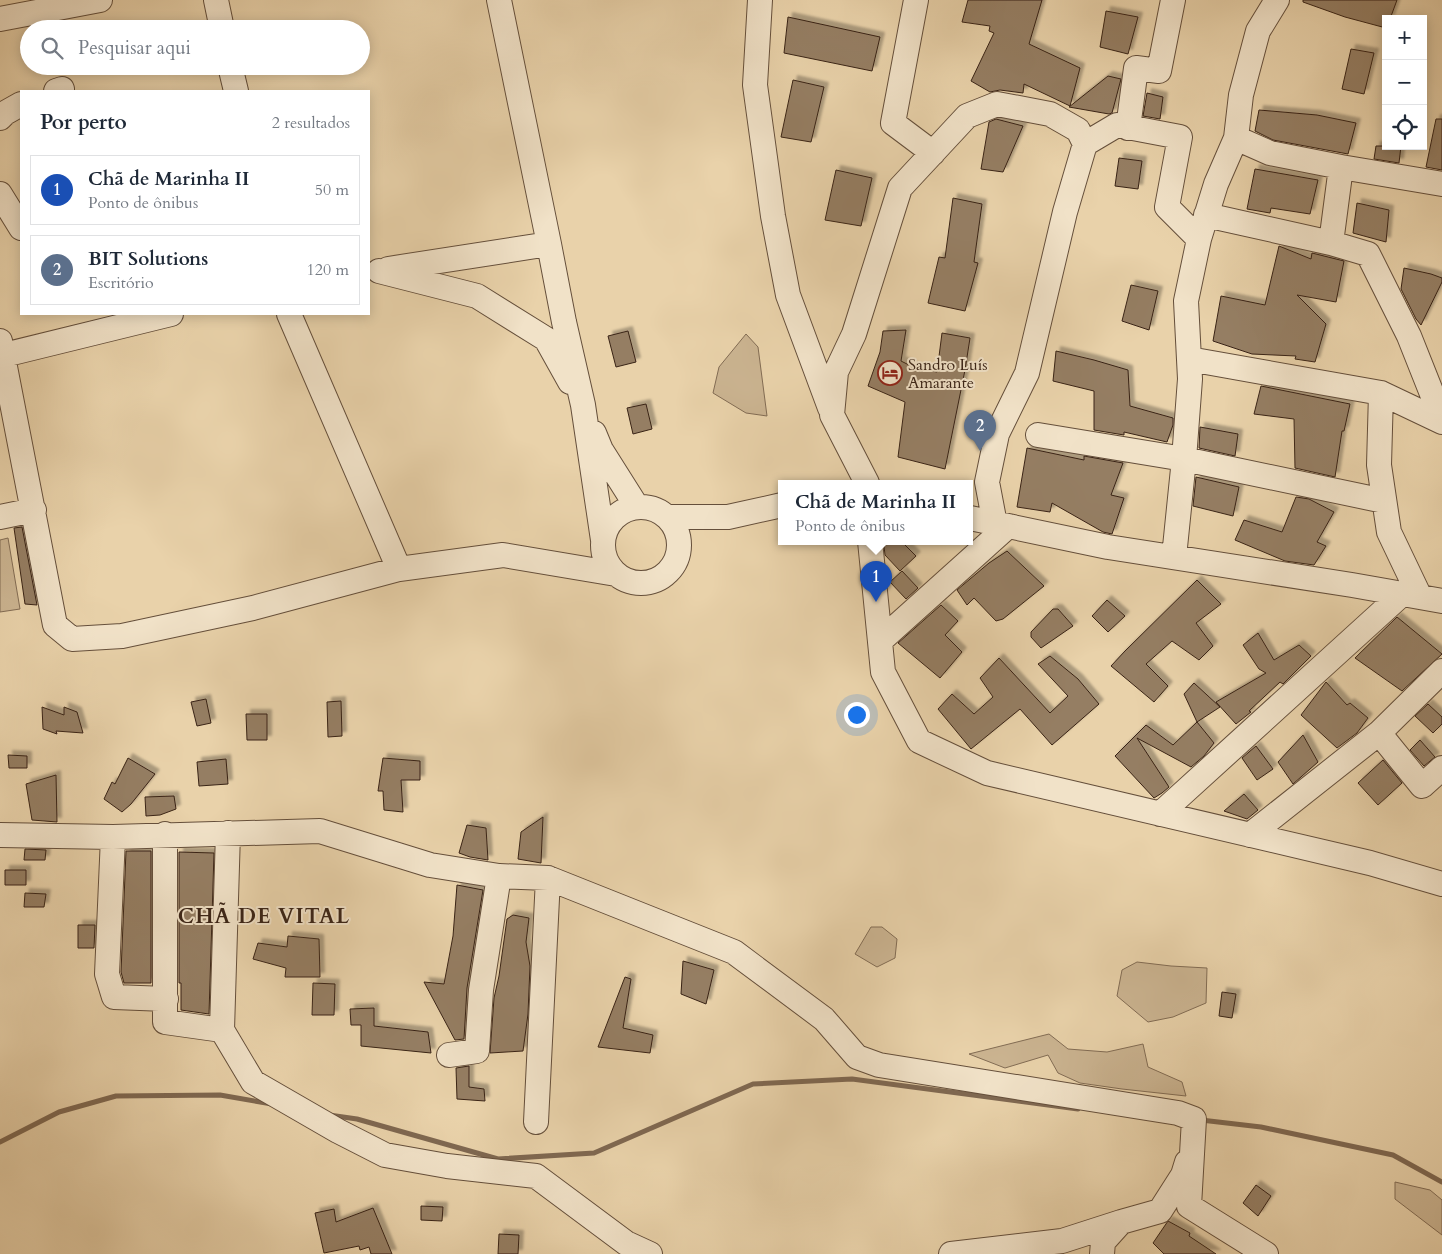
<!DOCTYPE html>
<html lang="pt">
<meta charset="utf-8">
<style>
:root{--surface:#fff;--page:#f6f6f7;--text:#1f2937;--muted:#747a83;--line:#e0e1e3;--accent:#b45309}
body{margin:0;font-family:Cardo,serif;background:var(--page);color:var(--text)}
.controls{position:absolute;right:15px;top:15px;display:grid;overflow:hidden;border-radius:0px;box-shadow:0 2px 12px #0003}
.controls button{width:45px;height:45px;display:grid;place-items:center;padding:0;border:0;border-bottom:1px solid var(--line);background:var(--surface);color:var(--text);font:25px sans-serif}
.you{position:absolute;left:856px;top:714px;width:18px;height:18px;margin:-12px;border:4px solid #fff;border-radius:50%;background:#1a73e8;box-shadow:0 0 0 8px #1a73e833}
.badge{display:grid;place-items:center;width:32px;height:32px;border-radius:50%;background:var(--accent);color:#fff;font-size:16px;font-weight:700}
.pin{position:absolute;translate:-50% -41px;filter:drop-shadow(0 1px 2px #0008)}
.pin::after{content:'';position:absolute;top:26px;width:18px;height:15px;background:inherit;clip-path:polygon(0 0,100% 0,50% 100%)}
.popup{position:absolute;left:778px;top:480px;width:195px;height:65px;box-sizing:border-box;display:grid;place-content:center;border-radius:0px;background:var(--surface);filter:drop-shadow(0 1px 4px #0005);font-size:16px;white-space:nowrap;color:var(--muted)}
.popup b{font-size:19px;color:var(--text)}
.popup::after{content:'';position:absolute;left:50%;top:100%;margin-left:-10px;border:10px solid transparent;border-top-color:var(--surface)}
.list{margin:0;padding:0;list-style:none}
h2{display:flex;justify-content:space-between;align-items:center;height:65px;margin:0;padding:0 20px;font-size:21px}
h2 small{font-size:16px;font-weight:400;color:var(--muted)}
.list li{display:grid;grid-template-columns:32px 1fr auto;gap:15px;align-items:center;box-sizing:border-box;height:70px;margin:0 10px 10px;padding:0 10px;border:1px solid var(--line);border-radius:0px}
.list b{display:block;font-size:19px;white-space:nowrap}
.list p{margin:0;font-size:16px;white-space:nowrap;color:var(--muted)}
.list em{font-size:16px;font-style:normal;color:var(--muted)}
.icon{flex:none;width:28px;height:28px;fill:none;stroke:currentColor;stroke-width:2;stroke-linecap:round;stroke-linejoin:round}
.map{position:relative;flex:none;width:1442px;height:1254px;overflow:hidden}
.search{position:absolute;background:var(--surface);box-shadow:0 2px 12px #0003;left:20px;top:20px;width:350px;height:55px;display:flex;align-items:center;gap:12px;box-sizing:border-box;padding:0 18px;border-radius:28px;color:var(--muted);font-size:19px}
.panel{position:absolute;background:var(--surface);box-shadow:0 2px 12px #0003;left:20px;top:90px;width:350px;height:225px;border-radius:0px}
.map>svg:first-child{display:block}
</style>
<div class="map">
<svg width="1442" height="1254" viewBox="0 0 1442 1254">
<defs>
<filter id="shadow"><feDropShadow dx="4.5" dy="-4.5" stdDeviation="1" flood-color="#0004"/></filter>
</defs>
<rect width="100%" height="100%" fill="#e9d2aa"/>
<filter id="stains"><feTurbulence type="fractalNoise" baseFrequency=".004" numOctaves="4"/><feColorMatrix values="0 0 0 0 .2 0 0 0 0 .09 0 0 0 0 .02 0 0 0 .5 -.17"/></filter>
<radialGradient id="worn" r=".72"><stop offset=".6" stop-color="#630" stop-opacity="0"/><stop offset="1" stop-color="#630" stop-opacity=".3"/></radialGradient>
<!-- green -->
<path fill="#cbb491" stroke="#826c54" d="M 746,334 L 758,347 L 767,416 L 746,413 L 713,393 L 719,367 Z
M 8,538 L 20,609 L 0,612 L 0,540 Z
M 871,927 L 882,927 L 897,939 L 895,958 L 877,967 L 855,954 Z
M 1137,962 L 1171,966 L 1207,968 L 1206,1003 L 1173,1017 L 1148,1022 L 1117,996 L 1122,970 Z
M 1049,1034 L 1068,1049 L 1107,1052 L 1143,1044 L 1148,1067 L 1182,1082 L 1186,1096 L 1122,1089 L 1080,1083 L 1058,1073 L 1048,1055 L 1005,1068 L 969,1054 Z
M 1395,1182 L 1430,1190 L 1442,1200 L 1442,1235 L 1395,1199 Z"/>
<g fill="none" stroke-linecap="round" stroke-linejoin="round">
<!-- stream -->
<path stroke="#7f6851" stroke-width="5" d="M 329,1115 L 357,1119 L 498,1159 L 594,1153 L 753,1084 L 852,1079 L 1078,1109
M 1201,1120 L 1261,1127 L 1393,1155 L 1442,1182
M 0,1142 L 59,1112 L 116,1096 L 220,1095 L 272,1104"/>
</g>
<!-- building -->
<path fill="#957e63" stroke="#392316" filter="url(#shadow)" d="M 968,0 L 1042,0 L 1029,44 L 1080,68 L 1070,106 L 1024,84 L 1023,93 L 1000,90 L 990,92 L 971,81 L 994,33 L 989,31 L 990,26 L 962,22 Z
M 1303,0 L 1397,0 L 1390,19 L 1386,19 L 1386,28 L 1345,17 L 1303,2 Z
M 1106,11 L 1138,17 L 1128,54 L 1100,47 Z
M 788,17 L 880,37 L 872,71 L 784,53 Z
M 1351,49 L 1374,53 L 1364,94 L 1342,89 Z
M 1108,76 L 1121,79 L 1112,113 L 1109,114 L 1069,107 Z
M 793,80 L 824,87 L 811,142 L 781,137 Z
M 1147,93 L 1163,97 L 1160,119 L 1143,116 Z
M 1259,110 L 1317,115 L 1356,123 L 1348,154 L 1273,140 L 1255,131 Z
M 996,119 L 1023,126 L 1003,172 L 981,169 L 989,122 Z
M 1436,119 L 1442,119 L 1442,170 L 1426,167 Z
M 1376,146 L 1401,146 L 1399,163 L 1374,159 Z
M 1119,158 L 1142,161 L 1138,189 L 1115,186 Z
M 1255,169 L 1318,180 L 1310,214 L 1271,208 L 1270,213 L 1247,209 Z
M 836,170 L 872,178 L 861,226 L 825,220 Z
M 953,198 L 982,204 L 974,262 L 978,263 L 965,311 L 928,303 L 939,257 L 945,258 Z
M 1357,203 L 1389,210 L 1386,242 L 1353,233 Z
M 1279,246 L 1311,259 L 1312,253 L 1344,261 L 1336,302 L 1297,295 L 1326,324 L 1315,362 L 1295,359 L 1296,356 L 1252,354 L 1213,341 L 1221,296 L 1265,305 Z
M 1404,268 L 1431,274 L 1442,278 L 1442,282 L 1421,325 L 1416,319 L 1401,289 Z
M 1131,285 L 1158,291 L 1149,330 L 1122,321 Z
M 906,330 L 901,361 L 915,368 L 937,372 L 942,333 L 970,338 L 965,370 L 945,469 L 898,457 L 905,402 L 868,386 L 880,352 L 883,331 Z
M 628,331 L 636,362 L 616,367 L 608,336 Z
M 1056,351 L 1094,360 L 1128,370 L 1130,406 L 1173,418 L 1173,425 L 1167,442 L 1124,432 L 1124,435 L 1094,430 L 1094,391 L 1053,381 Z
M 1261,386 L 1350,404 L 1344,431 L 1342,431 L 1335,477 L 1295,468 L 1294,419 L 1254,414 Z
M 646,404 L 652,429 L 633,434 L 627,408 Z
M 1200,427 L 1238,434 L 1235,456 L 1199,448 Z
M 1027,448 L 1084,460 L 1084,456 L 1123,463 L 1111,495 L 1124,498 L 1112,534 L 1103,532 L 1052,503 L 1050,512 L 1017,507 Z
M 1196,477 L 1239,487 L 1233,516 L 1193,506 Z
M 1296,497 L 1309,499 L 1334,512 L 1317,542 L 1326,546 L 1314,565 L 1285,561 L 1235,540 L 1244,520 L 1282,532 Z
M 22,527 L 37,605 L 25,604 L 14,528 Z
M 889,541 L 901,541 L 916,556 L 900,571 L 885,555 L 884,546 Z
M 1007,551 L 1044,586 L 1003,619 L 996,621 L 974,598 L 967,605 L 957,590 L 989,563 Z
M 902,571 L 918,588 L 906,599 L 890,582 Z
M 1197,580 L 1221,604 L 1196,623 L 1213,646 L 1199,660 L 1172,641 L 1146,664 L 1168,686 L 1154,702 L 1111,666 L 1125,651 Z
M 1107,600 L 1125,616 L 1108,632 L 1092,616 Z
M 941,605 L 958,621 L 945,635 L 962,652 L 940,678 L 898,643 Z
M 1053,609 L 1058,609 L 1073,626 L 1041,648 L 1031,637 L 1031,632 Z
M 1397,617 L 1442,654 L 1402,691 L 1355,658 Z
M 1258,633 L 1274,660 L 1299,645 L 1311,656 L 1283,684 L 1280,682 L 1249,711 L 1251,712 L 1236,724 L 1216,702 L 1266,673 L 1259,669 L 1243,645 Z
M 1050,656 L 1078,679 L 1099,704 L 1052,745 L 1020,709 L 971,749 L 938,709 L 952,694 L 974,714 L 993,697 L 980,678 L 999,658 L 1050,713 L 1068,696 L 1038,664 Z
M 1326,682 L 1347,705 L 1350,703 L 1368,718 L 1357,733 L 1337,748 L 1301,715 Z
M 1194,683 L 1220,707 L 1197,722 L 1184,694 Z
M 206,699 L 211,723 L 197,726 L 191,702 Z
M 341,701 L 342,736 L 328,737 L 327,702 Z
M 1428,704 L 1442,717 L 1442,724 L 1433,733 L 1415,716 Z
M 42,707 L 64,715 L 64,707 L 77,712 L 83,733 L 56,731 L 57,734 L 43,729 Z
M 246,714 L 267,714 L 267,740 L 247,740 Z
M 1197,722 L 1214,743 L 1204,756 L 1191,767 L 1137,738 L 1169,787 L 1162,793 L 1154,798 L 1115,756 L 1146,725 L 1173,745 Z
M 1303,735 L 1318,762 L 1293,784 L 1278,762 Z
M 1420,740 L 1435,757 L 1424,766 L 1410,750 Z
M 1256,746 L 1273,769 L 1257,780 L 1242,758 Z
M 8,755 L 27,756 L 27,768 L 9,768 Z
M 128,758 L 155,774 L 131,804 L 122,812 L 104,799 L 112,782 L 115,784 Z
M 383,758 L 420,761 L 420,780 L 401,780 L 403,812 L 384,810 L 383,791 L 378,791 Z
M 226,759 L 228,784 L 199,786 L 197,762 Z
M 1383,760 L 1402,783 L 1378,805 L 1358,783 Z
M 56,775 L 57,822 L 32,820 L 26,784 Z
M 1244,794 L 1258,810 L 1247,819 L 1224,811 Z
M 174,796 L 176,809 L 160,815 L 146,816 L 145,797 Z
M 543,817 L 541,863 L 518,859 L 521,832 Z
M 467,825 L 486,828 L 488,860 L 470,857 L 459,853 Z
M 25,849 L 46,850 L 45,860 L 24,860 Z
M 126,851 L 151,851 L 151,983 L 124,983 L 121,972 Z
M 179,852 L 214,853 L 209,1014 L 181,1010 L 181,983 L 179,983 Z
M 5,870 L 26,870 L 26,885 L 5,885 Z
M 457,885 L 483,890 L 467,988 L 464,1039 L 455,1040 L 424,982 L 444,984 L 453,936 Z
M 25,893 L 46,894 L 44,907 L 24,907 Z
M 513,915 L 529,918 L 526,942 L 530,966 L 528,1014 L 523,1051 L 490,1053 L 494,998 L 499,976 L 507,919 Z
M 78,925 L 95,925 L 94,948 L 78,948 Z
M 288,936 L 319,939 L 320,977 L 285,977 L 286,968 L 253,959 L 258,943 L 287,947 Z
M 683,961 L 714,970 L 706,1004 L 681,994 Z
M 625,977 L 631,979 L 623,1028 L 653,1035 L 650,1053 L 598,1047 Z
M 313,983 L 335,984 L 334,1015 L 312,1015 Z
M 1222,992 L 1236,994 L 1232,1018 L 1219,1016 Z
M 374,1008 L 374,1026 L 428,1032 L 431,1053 L 361,1046 L 361,1025 L 351,1025 L 350,1009 Z
M 469,1066 L 469,1087 L 484,1089 L 485,1101 L 457,1099 L 456,1068 Z
M 1256,1185 L 1271,1196 L 1258,1216 L 1243,1203 Z
M 421,1206 L 443,1207 L 442,1221 L 421,1220 Z
M 373,1208 L 392,1254 L 371,1254 L 369,1247 L 360,1250 L 359,1246 L 324,1253 L 315,1213 L 334,1209 L 336,1222 Z
M 1168,1221 L 1190,1233 L 1189,1236 L 1216,1254 L 1164,1254 L 1153,1243 Z
M 499,1234 L 519,1235 L 518,1254 L 498,1254 Z"/>
<g fill="none" stroke-linecap="round" stroke-linejoin="round">
<defs>
<path id="minor" d="M 216,0 L 222,29
M 499,0 L 549,244 L 564,322 L 583,405 L 603,540
M 760,0 L 755,85 L 773,216 L 788,295 L 830,408
M 916,0 L 893,123 L 933,153
M 0,19 L 100,0
M 230,66 L 236,91
M 56,91 L 62,89
M 0,118 L 5,113 L 21,104
M 1128,128 L 1136,68 L 1159,71 L 1173,0
M 1236,138 L 1270,153 L 1341,167 L 1331,243 L 1368,254 L 1409,336 L 1442,419
M 1341,167 L 1442,184
M 0,194 L 21,228
M 1206,215 L 1331,243
M 1199,239 L 1216,184 L 1236,138 L 1241,95 L 1258,31 L 1277,0
M 388,269 L 549,244
M 379,271 L 477,296 L 546,339 L 570,382
M 289,314 L 399,569
M 0,341 L 55,625 L 72,639 L 122,636 L 253,608 L 399,569 L 503,555 L 616,574
M 0,356 L 171,314
M 1189,359 L 1381,393 L 1442,422
M 1381,393 L 1379,465 L 1389,532 L 1420,597
M 594,433 L 601,450 L 637,507
M 1038,435 L 1184,459 L 1384,501
M 867,483 L 832,415 L 836,372 L 854,334 L 900,188 L 967,116 L 997,104 L 1050,114 L 1078,130 L 1085,144
M603 545a38 38 0 1 1 76 0a38 38 0 1 1-76 0Z
M 0,517 L 34,510
M 667,517 L 728,517 L 782,505
M 970,518 L 1108,547 L 1352,585 L 1442,601
M 995,524 L 987,482 L 997,434 L 1027,373 L 1065,212 L 1085,144 L 1117,125 L 1180,137 L 1167,207 L 1199,239 L 1186,301 L 1190,379 L 1184,459 L 1174,557
M 870,541 L 883,672 L 919,741 L 987,773 L 1370,863 L 1442,884
M 880,641 L 1008,526
M 1379,733 L 1442,671
M 1160,814 L 1402,594
M 165,834 L 165,1022 L 222,1030 L 228,833
M 0,835 L 113,837 L 320,831 L 430,865 L 499,876 L 548,878 L 734,952 L 824,1019 L 857,1057 L 879,1065 L 1178,1113 L 1194,1119 L 1189,1206 L 1266,1254
M 1250,835 L 1379,733 L 1422,786 L 1442,768
M 113,837 L 107,974 L 114,997 L 166,999
M 222,1030 L 253,1082 L 338,1131 L 385,1155 L 447,1166 L 536,1176 L 626,1243 L 650,1254
M 449,1055 L 477,1051 L 481,990 L 499,876
M 536,1122 L 548,878
M 951,1254 L 1062,1241 L 1121,1222
M 1102,1254 L 1103,1242 L 1121,1222 L 1160,1211 L 1183,1175 L 1187,1162"/>
</defs>
<!-- minor casing -->
<use href="#minor" stroke="#654f3b" stroke-width="26"/>
<!-- minor -->
<use href="#minor" stroke="#f1e2c8" stroke-width="24"/>
</g>
<!-- icons -->
<defs>
<symbol id="hotel-ring" viewBox="-11 -11 22 22"><circle r="9.5" fill="#f1e2c8" stroke="#8f2418" stroke-width="1.5"/><path d="M-6-4.5h1.5V1H6V5H4.5V3h-9V5H-6ZM-4 0a1.8 1.8 0 1 1 3.6 0ZM.5 0V-2.5h3Q6-2.5 6 0Z" fill="#8f2418"/></symbol>
</defs>
<g fill-rule="evenodd">
<use href="#hotel-ring" x="876" y="359" width="28" height="28"/>
</g>
<g text-anchor="middle" stroke-width="4" stroke-linejoin="round" paint-order="stroke">
<!-- poi labels -->
<g font-size="16" fill="#392316" stroke="#f1e2c8" text-anchor="start">
<text x="908" y="370">Sandro Luís<tspan x="908" dy="18">Amarante</tspan></text>
</g>
<!-- district labels -->
<g font-size="21" font-weight="bold" letter-spacing="1" fill="#392316" stroke="#f1e2c8">
<text x="264" y="923">CHÃ DE VITAL</text>
</g>
</g>
<rect width="100%" height="100%" filter="url(#stains)"/>
<rect width="100%" height="100%" fill="url(#worn)"/>
</svg>
<div class="controls">
<button>+</button>
<button>−</button>
<button><svg class="icon" aria-label="locate" viewBox="0 0 24 24"><circle cx="12" cy="12" r="6"/><path d="M12 2v4M12 18v4M2 12h4M18 12h4"/></svg></button>
</div>
<div class="you"></div>
<div class="pin badge" style="left:876px;top:602px;background:#1a4fb4">1</div>
<div class="popup"><b>Chã de Marinha II</b>Ponto de ônibus</div>
<div class="pin badge" style="left:980px;top:451px;background:#5c6f8a">2</div>
<div class="search"><svg class="icon" aria-label="search" viewBox="0 0 24 24"><circle cx="10" cy="10" r="6"/><path d="M15 15l6 6"/></svg>Pesquisar aqui</div>
<section class="panel">
<h2>Por perto<small>2 resultados</small></h2>
<ul class="list">
<li><span class="badge" style="background:#1a4fb4">1</span><div><b>Chã de Marinha II</b><p>Ponto de ônibus</p></div><em>50 m</em></li>
<li><span class="badge" style="background:#5c6f8a">2</span><div><b>BIT Solutions</b><p>Escritório</p></div><em>120 m</em></li>
</ul>
</section>
</div>
